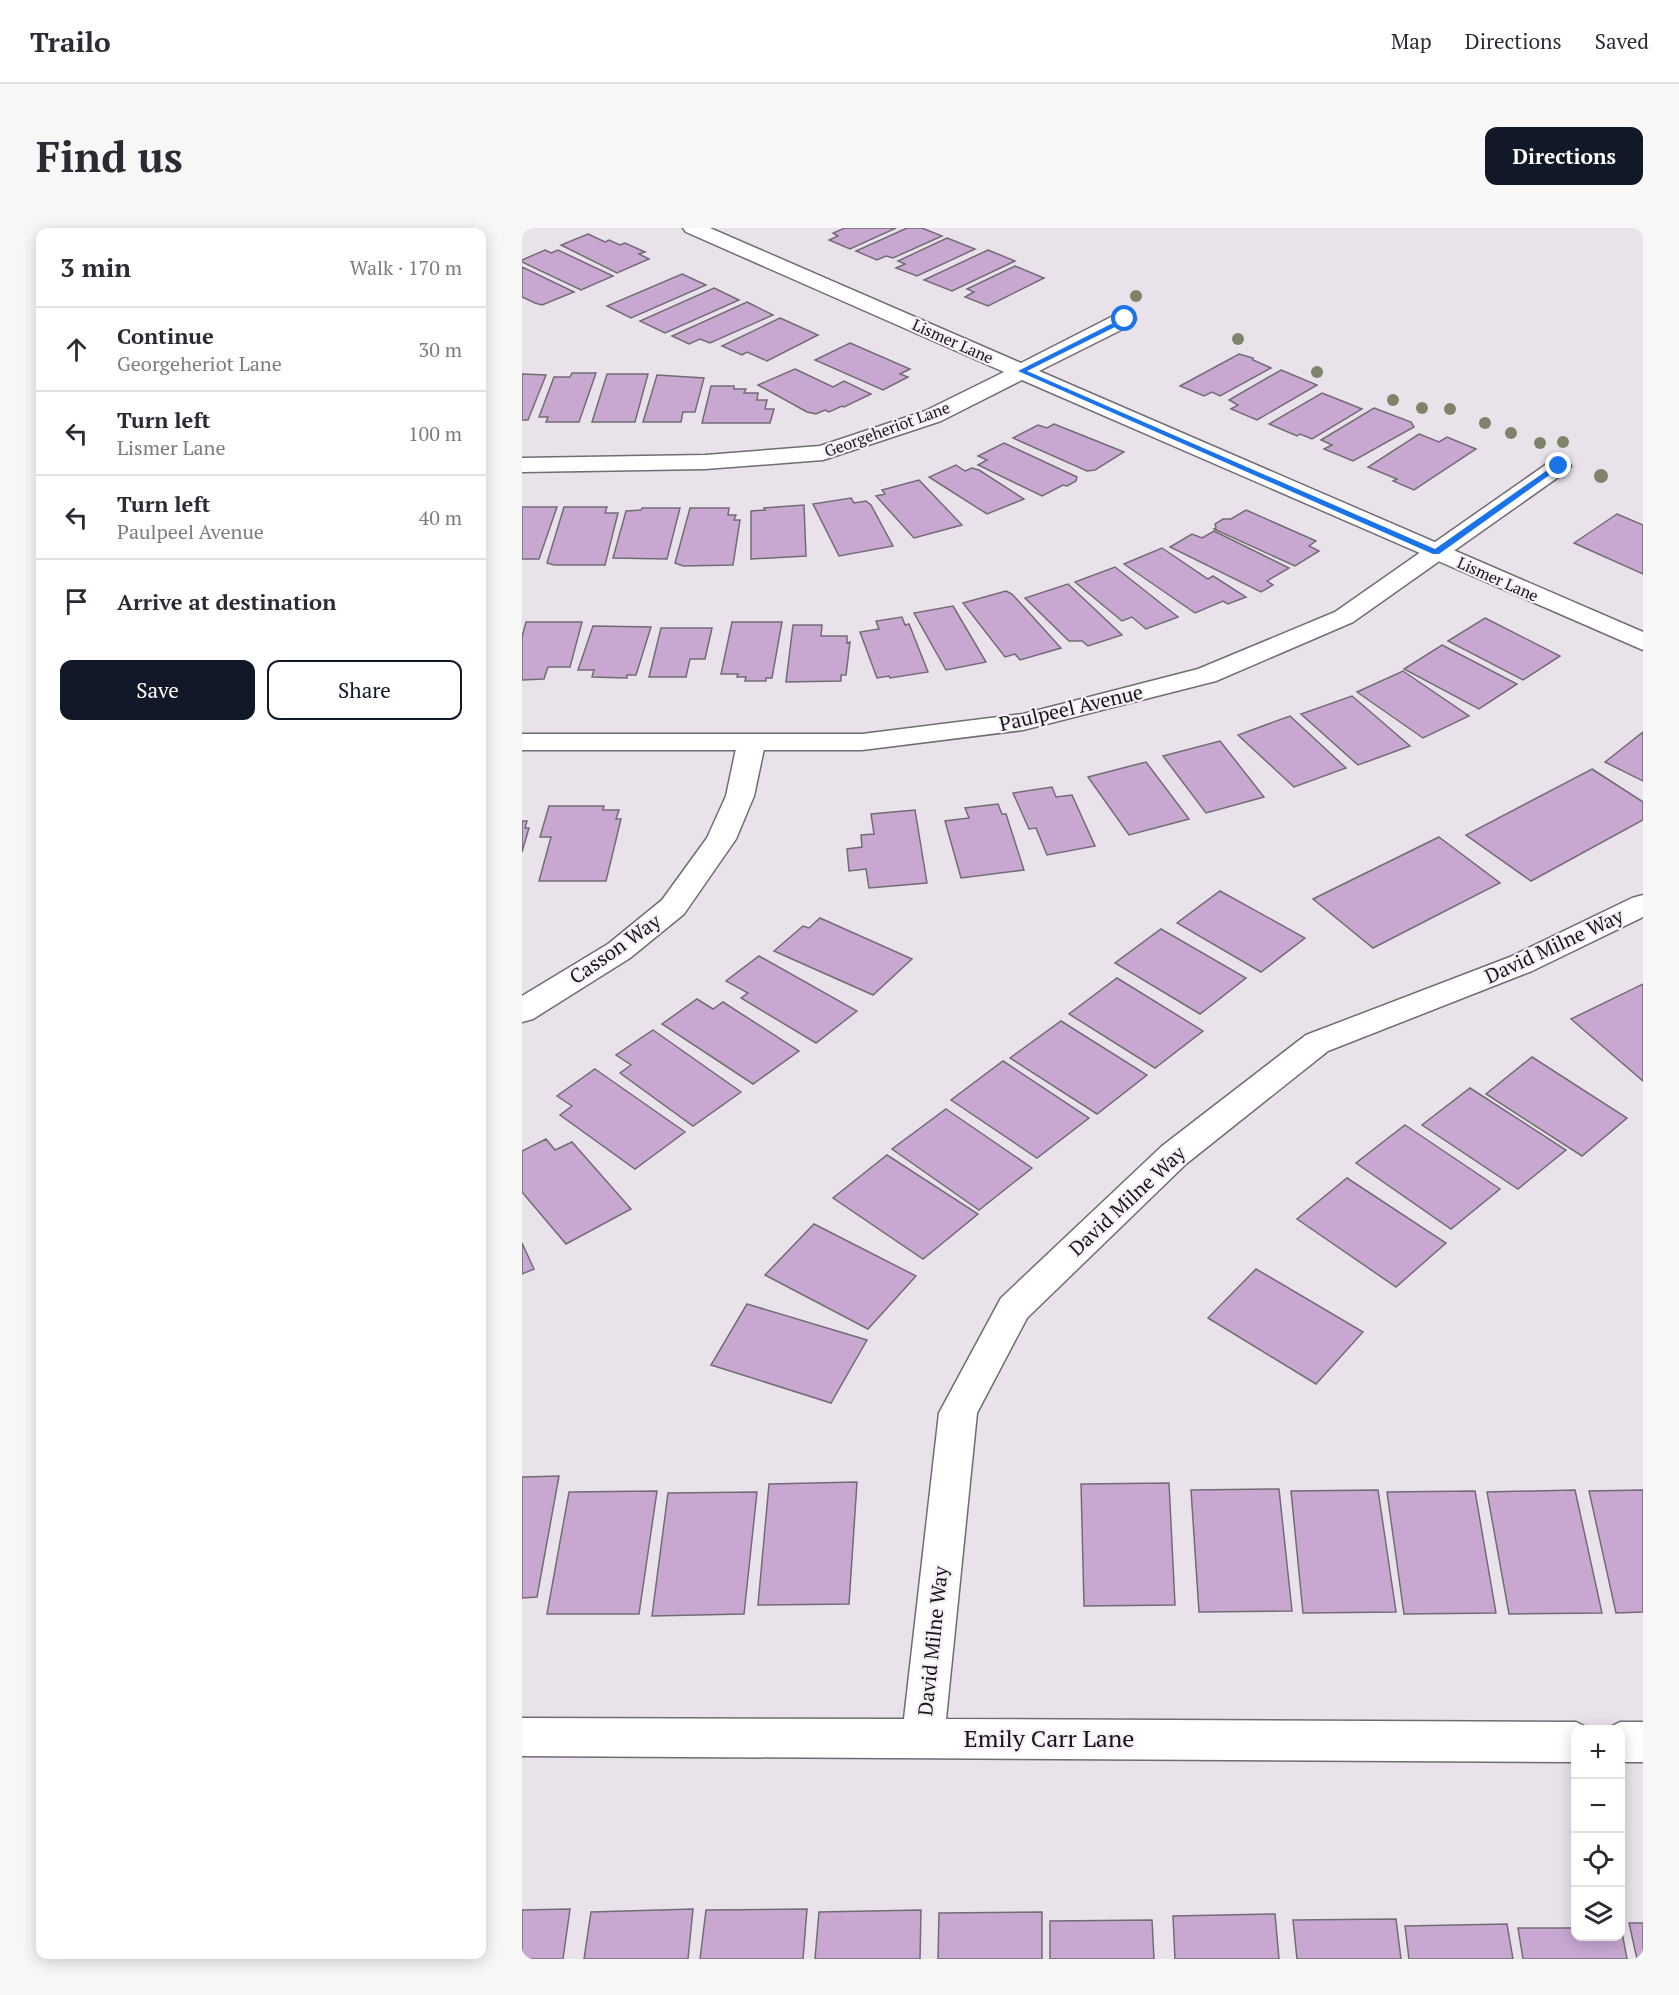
<!DOCTYPE html>
<meta charset="utf-8">
<style>
:root{--surface:#fff;--page:#f7f7f7;--text:#2b2b33;--muted:#7c7c81;--line:#e1e1e2;--accent:#111827}
body{margin:0;font-family:"PT Serif",serif;background:var(--page);color:var(--text)}
.controls{position:absolute;right:18px;bottom:18px;display:grid;overflow:hidden;border-radius:12px;box-shadow:0 3px 15px #0003}
.controls button{width:54px;height:54px;display:grid;place-items:center;padding:0;border:0;border-bottom:2px solid var(--line);background:var(--surface);color:var(--text);font:30px sans-serif}
.stop{position:absolute;width:18px;height:18px;margin:-14px;border:4px solid #1a73e8;border-radius:50%;background:#fff}
.stop.end{background:#1a73e8;border-color:#fff;box-shadow:0 2px 6px #0008}
.list{margin:0;padding:0;list-style:none}
h2{display:flex;justify-content:space-between;align-items:center;height:78px;margin:0;padding:0 24px;font-size:26px}
h2 small{font-size:20px;font-weight:400;color:var(--muted)}
.list li{display:grid;grid-template-columns:39px 1fr auto;gap:18px;align-items:center;box-sizing:border-box;height:84px;padding:0 24px;border-top:2px solid var(--line)}
.list b{display:block;font-size:22px;white-space:nowrap}
.list p{margin:0;font-size:20px;white-space:nowrap;color:var(--muted)}
.list em{font-size:20px;font-style:normal;color:var(--muted)}
.actions{display:flex;gap:12px;padding:18px 24px}
.actions a{flex:1;padding:14px 0;border:2px solid var(--accent);border-radius:12px;text-align:center;font-size:21px;color:var(--accent)}
.actions .main{background:var(--accent);color:#fff}
.icon{flex:none;width:33px;height:33px;fill:none;stroke:currentColor;stroke-width:2;stroke-linecap:round;stroke-linejoin:round}
.map{position:relative;flex:none;width:1121px;height:1731px;overflow:hidden;border-radius:12px}
header{display:flex;align-items:center;gap:36px;box-sizing:border-box;height:84px;padding:0 30px;background:var(--surface);border-bottom:2px solid var(--line)}
header strong{font-size:28px}
nav{display:flex;gap:33px;margin-inline-start:auto;font-size:21px}
.intro{display:flex;align-items:center;justify-content:space-between;box-sizing:border-box;height:144px;padding:0 36px}
h1{margin:0;font-size:42px}
.button{padding:15px 27px;border-radius:12px;background:var(--accent);color:#fff;font-size:21px;font-weight:700}
main{display:flex;gap:36px;padding:0 36px}
aside{flex:1;background:var(--surface);border-radius:12px;box-shadow:0 3px 15px #0003}
.map>svg:first-child{display:block}
</style>
<header>
<strong>Trailo</strong>
<nav><a>Map</a><a>Directions</a><a>Saved</a></nav>
</header>
<div class="intro"><h1>Find us</h1><a class="button">Directions</a></div>
<main>
<aside>
<h2>3 min<small>Walk · 170 m</small></h2>
<ul class="list">
<li><svg class="icon" aria-label="ahead" viewBox="0 0 24 24"><path d="M12 20V5M6 11l6-6 6 6"/></svg><div><b>Continue</b><p>Georgeheriot Lane</p></div><em>30 m</em></li>
<li><svg class="icon" aria-label="left" viewBox="0 0 24 24"><path d="M17 20v-9H6M10 6l-5 5 5 5"/></svg><div><b>Turn left</b><p>Lismer Lane</p></div><em>100 m</em></li>
<li><svg class="icon" aria-label="left" viewBox="0 0 24 24"><path d="M17 20v-9H6M10 6l-5 5 5 5"/></svg><div><b>Turn left</b><p>Paulpeel Avenue</p></div><em>40 m</em></li>
<li><svg class="icon" aria-label="arrive" viewBox="0 0 24 24"><path d="M6 21V4h12l-3 4 3 4H6"/></svg><div><b>Arrive at destination</b></div></li>
</ul>
<div class="actions"><a class="main">Save</a><a>Share</a></div>
</aside>
<div class="map">
<svg width="1121" height="1731" viewBox="0 0 1121 1731">
<rect width="100%" height="100%" fill="#e9e2eb"/>
<!-- building -->
<path fill="#c8a8d1" stroke="#726c74" stroke-width="1.5" d="M 323,0 L 374,0 L 328,21 L 307,12 L 316,8 L 311,5 Z
M 385,0 L 400,0 L 420,8 L 371,30 L 364,28 L 355,32 L 334,23 Z
M 66,6 L 83,14 L 87,12 L 98,17 L 103,15 L 123,24 L 117,26 L 127,31 L 95,45 L 39,17 Z
M 425,10 L 453,21 L 395,48 L 374,40 L 383,36 L 376,33 Z
M 23,22 L 29,25 L 36,22 L 91,48 L 59,62 L 0,34 L 0,32 Z
M 466,22 L 493,33 L 430,63 L 402,52 Z
M 493,38 L 522,50 L 466,78 L 443,69 L 452,64 L 445,61 Z
M 0,39 L 52,64 L 20,77 L 13,75 L 0,69 Z
M 160,46 L 184,57 L 109,90 L 85,78 Z
M 192,60 L 217,72 L 143,105 L 118,93 Z
M 225,74 L 251,87 L 188,115 L 178,111 L 167,116 L 150,108 Z
M 258,90 L 296,107 L 245,133 L 225,124 L 220,127 L 200,118 Z
M 328,115 L 388,141 L 378,146 L 386,149 L 361,162 L 293,132 Z
M 717,126 L 731,130 L 731,132 L 749,140 L 698,168 L 690,164 L 682,168 L 658,158 Z
M 273,141 L 311,159 L 322,153 L 349,166 L 322,179 L 320,178 L 307,184 L 303,182 L 294,186 L 285,184 L 236,157 Z
M 759,142 L 795,157 L 735,192 L 709,181 L 716,177 L 707,172 Z
M 50,145 L 74,145 L 57,194 L 24,194 L 26,189 L 17,189 L 32,149 L 48,149 Z
M 0,146 L 24,147 L 6,192 L 0,192 Z
M 85,146 L 126,146 L 113,194 L 70,194 Z
M 135,147 L 182,150 L 173,184 L 161,184 L 159,194 L 121,194 Z
M 189,158 L 212,158 L 212,161 L 224,161 L 222,165 L 236,165 L 235,172 L 245,172 L 243,181 L 252,181 L 248,195 L 180,195 Z
M 800,165 L 840,181 L 790,211 L 778,206 L 775,208 L 747,196 Z
M 852,180 L 889,194 L 892,199 L 831,233 L 802,221 L 810,217 L 799,212 Z
M 532,196 L 602,224 L 573,242 L 565,243 L 491,210 L 516,197 L 525,200 Z
M 897,206 L 917,214 L 925,209 L 954,221 L 892,262 L 871,253 L 875,251 L 846,239 Z
M 482,215 L 555,249 L 554,253 L 545,258 L 541,257 L 520,268 L 456,237 L 465,232 L 456,228 Z
M 434,237 L 443,243 L 450,240 L 457,242 L 502,271 L 465,286 L 407,249 Z
M 397,252 L 440,297 L 392,310 L 354,268 L 363,266 L 360,262 Z
M 329,270 L 332,275 L 344,273 L 349,277 L 371,318 L 317,328 L 291,276 Z
M 282,277 L 284,328 L 229,331 L 229,283 L 243,282 L 242,280 Z
M 0,279 L 35,279 L 17,331 L 0,331 Z
M 42,279 L 85,279 L 83,285 L 96,285 L 83,337 L 32,337 L 25,335 Z
M 120,280 L 158,280 L 145,331 L 91,330 L 104,283 L 119,282 Z
M 168,280 L 207,280 L 206,287 L 214,287 L 212,292 L 218,292 L 211,337 L 161,338 L 153,335 Z
M 724,282 L 794,313 L 787,318 L 797,323 L 773,338 L 692,301 L 694,300 L 693,296 L 701,291 L 709,291 Z
M 1095,286 L 1121,297 L 1121,346 L 1052,315 Z
M 692,303 L 767,340 L 745,353 L 751,357 L 739,364 L 648,319 L 670,306 L 680,310 Z
M 640,320 L 686,351 L 691,348 L 724,369 L 706,376 L 701,373 L 673,385 L 602,336 Z
M 593,339 L 656,389 L 624,401 L 610,389 L 600,393 L 553,354 Z
M 546,356 L 600,407 L 566,418 L 560,413 L 547,413 L 503,370 Z
M 484,363 L 490,366 L 539,420 L 498,432 L 493,426 L 483,429 L 441,375 Z
M 431,378 L 464,434 L 424,442 L 392,385 Z
M 380,389 L 383,397 L 387,396 L 406,444 L 368,450 L 367,448 L 355,450 L 338,404 L 357,401 L 354,393 Z
M 963,390 L 1038,428 L 1001,452 L 926,413 Z
M 4,394 L 60,394 L 48,439 L 26,439 L 22,451 L 0,452 L 0,409 Z
M 210,394 L 260,394 L 250,450 L 244,450 L 244,453 L 223,453 L 224,449 L 215,449 L 216,446 L 199,446 Z
M 271,397 L 300,397 L 299,408 L 325,408 L 325,415 L 328,414 L 324,447 L 319,447 L 319,453 L 264,454 Z
M 71,398 L 129,399 L 114,447 L 105,447 L 105,450 L 70,449 L 72,442 L 56,442 Z
M 139,400 L 190,400 L 183,431 L 168,431 L 164,449 L 127,449 Z
M 920,417 L 995,456 L 957,481 L 882,441 Z
M 881,443 L 947,488 L 901,510 L 835,464 Z
M 830,468 L 888,518 L 836,537 L 779,486 Z
M 768,488 L 824,540 L 772,559 L 716,507 Z
M 1121,504 L 1121,553 L 1083,534 Z
M 698,513 L 742,569 L 684,585 L 641,528 Z
M 624,534 L 667,591 L 607,607 L 566,549 Z
M 1070,541 L 1121,574 L 1121,592 L 1009,653 L 944,607 Z
M 530,559 L 534,569 L 550,567 L 573,618 L 525,627 L 514,600 L 507,601 L 491,565 Z
M 476,576 L 480,586 L 484,586 L 502,642 L 439,650 L 423,593 L 447,590 L 443,580 Z
M 27,578 L 82,578 L 81,582 L 97,582 L 94,591 L 99,591 L 84,653 L 17,653 L 29,609 L 18,609 Z
M 393,582 L 405,655 L 347,660 L 344,641 L 327,643 L 325,621 L 340,619 L 339,607 L 352,606 L 349,586 Z
M 0,593 L 5,593 L 3,600 L 7,600 L 0,624 Z
M 917,609 L 978,655 L 851,720 L 791,671 Z
M 698,663 L 783,710 L 739,744 L 655,695 Z
M 298,690 L 390,731 L 351,767 L 252,723 L 281,698 L 287,700 Z
M 639,701 L 724,750 L 678,786 L 593,735 Z
M 237,728 L 335,783 L 294,815 L 219,770 L 226,765 L 204,753 Z
M 595,750 L 681,803 L 633,840 L 547,786 Z
M 1121,756 L 1121,853 L 1049,791 Z
M 175,771 L 191,781 L 201,774 L 277,823 L 231,856 L 140,796 Z
M 539,793 L 625,847 L 575,886 L 488,830 Z
M 131,802 L 219,864 L 171,898 L 98,845 L 109,837 L 94,827 Z
M 1010,829 L 1105,890 L 1060,928 L 964,866 Z
M 481,833 L 567,890 L 515,930 L 429,872 Z
M 73,841 L 163,904 L 113,941 L 38,887 L 50,878 L 35,868 Z
M 948,860 L 1044,922 L 996,961 L 900,897 Z
M 424,881 L 510,940 L 457,982 L 370,921 Z
M 883,897 L 978,961 L 929,1001 L 834,935 Z
M 24,911 L 33,922 L 50,914 L 109,981 L 44,1016 L 0,964 L 0,923 Z
M 365,927 L 456,986 L 401,1031 L 311,970 Z
M 825,950 L 924,1015 L 874,1059 L 775,991 Z
M 292,996 L 394,1048 L 346,1101 L 243,1047 Z
M 0,1015 L 12,1041 L 0,1046 Z
M 734,1041 L 841,1104 L 794,1156 L 686,1090 Z
M 225,1076 L 345,1112 L 309,1175 L 189,1137 Z
M 37,1248 L 15,1369 L 0,1370 L 0,1249 Z
M 335,1254 L 327,1376 L 236,1377 L 247,1256 Z
M 647,1255 L 653,1377 L 562,1378 L 559,1256 Z
M 757,1261 L 770,1383 L 677,1384 L 669,1262 Z
M 856,1262 L 874,1384 L 781,1385 L 769,1263 Z
M 1053,1262 L 1080,1385 L 987,1386 L 965,1264 Z
M 1121,1262 L 1121,1384 L 1094,1385 L 1067,1263 Z
M 135,1263 L 117,1386 L 25,1386 L 47,1264 Z
M 953,1263 L 974,1385 L 882,1386 L 865,1264 Z
M 235,1264 L 222,1386 L 130,1388 L 146,1265 Z
M 48,1681 L 41,1731 L 0,1731 L 0,1682 Z
M 171,1681 L 166,1731 L 62,1731 L 69,1684 Z
M 285,1681 L 281,1731 L 178,1731 L 184,1682 Z
M 399,1682 L 398,1731 L 293,1731 L 297,1684 Z
M 520,1684 L 520,1731 L 416,1731 L 417,1685 Z
M 753,1686 L 757,1731 L 653,1731 L 651,1688 Z
M 874,1691 L 879,1731 L 775,1731 L 771,1692 Z
M 630,1692 L 632,1731 L 528,1731 L 528,1693 Z
M 1107,1695 L 1121,1695 L 1121,1731 L 1115,1731 Z
M 985,1696 L 991,1731 L 887,1731 L 883,1698 Z
M 1099,1699 L 1105,1731 L 1001,1731 L 996,1700 L 1054,1700 L 1054,1708 L 1098,1708 Z"/>
<g fill="none" stroke-linecap="round" stroke-linejoin="round">
<defs>
<path id="street" d="M 161,0 L 188,0 L 499,135 L 595,86 L 603,85 L 611,86 L 614,91 L 611,96 L 517,143 L 1121,404 L 1121,422 L 500,152 L 419,193 L 301,232 L 183,241 L 0,244 L 0,230 L 183,227 L 298,218 L 403,183 L 482,144 L 164,4 Z
M 229,508 L 239,510 L 243,516 L 232,568 L 214,611 L 162,686 L 108,730 L 11,791 L 0,794 L 0,768 L 86,716 L 140,672 L 185,610 L 204,568 L 215,516 L 219,510 Z
M 1121,667 L 1121,689 L 1010,743 L 806,823 L 664,936 L 505,1090 L 455,1185 L 424,1491 L 1054,1494 L 1070,1502 L 1054,1502 L 1054,1534 L 0,1528 L 0,1490 L 382,1491 L 417,1185 L 479,1070 L 640,918 L 784,807 L 988,729 L 1110,670 Z
M 1098,1494 L 1121,1494 L 1121,1534 L 1098,1534 L 1098,1502 L 1082,1502 Z"/>
<path id="secondary" d="M 1037,231 L 1045,233 L 1049,238 L 1045,243 L 831,394 L 694,453 L 501,502 L 340,522 L 0,522 L 0,506 L 340,506 L 501,486 L 676,441 L 813,384 L 1029,233 Z"/>
</defs>
<!-- street casing -->
<use href="#street" stroke="#716b73" stroke-width="3"/>
<!-- secondary casing -->
<use href="#secondary" stroke="#716b73" stroke-width="3"/>
<!-- street -->
<use href="#street" fill="#fff" fill-rule="evenodd"/>
<!-- secondary -->
<use href="#secondary" fill="#fff" fill-rule="evenodd"/>
</g>
<!-- trees -->
<g fill="#7f836a">
<circle cx="614" cy="68" r="6"/>
<circle cx="716" cy="111" r="6"/>
<circle cx="795" cy="144" r="6"/>
<circle cx="871" cy="172" r="6"/>
<circle cx="900" cy="180" r="6"/>
<circle cx="928" cy="181" r="6"/>
<circle cx="963" cy="195" r="6"/>
<circle cx="989" cy="205" r="6"/>
<circle cx="1041" cy="214" r="6"/>
<circle cx="1018" cy="215" r="6"/>
<circle cx="1079" cy="248" r="7"/>
</g>
<!-- route -->
<path fill="#1a73e8" d="M 603,89 L 605,93 L 505,143 L 913,321 L 1034,236 L 1040,238 L 917,326 L 911,326 L 496,143 Z"/>
<g text-anchor="middle" stroke-width="4.5" stroke-linejoin="round" paint-order="stroke">
<!-- far-street labels -->
<g font-size="16" fill="#181518" stroke="#f6eff8">
<text transform="translate(431 113) rotate(24)" y="6">Lismer Lane</text>
<text transform="translate(365 201) rotate(-20)" y="6">Georgeheriot Lane</text>
<text transform="translate(976 351) rotate(24)" y="6">Lismer Lane</text>
</g>
<!-- street labels -->
<g font-size="20" fill="#181518" stroke="#f6eff8">
<text transform="translate(549 480) rotate(-13)" y="7">Paulpeel Avenue</text>
<text transform="translate(1032 718) rotate(-25)" y="7">David Milne Way</text>
<text transform="translate(93 721) rotate(-35)" y="7">Casson Way</text>
<text transform="translate(605 973) rotate(-43)" y="7">David Milne Way</text>
<text transform="translate(411 1413) rotate(-84)" y="7">David Milne Way</text>
</g>
<!-- near-street labels -->
<g font-size="24" fill="#181518" stroke="#f6eff8">
<text x="527" y="1519">Emily Carr Lane</text>
</g>
</g>
</svg>
<div class="controls">
<button>+</button>
<button>−</button>
<button><svg class="icon" aria-label="locate" viewBox="0 0 24 24"><circle cx="12" cy="12" r="6"/><path d="M12 2v4M12 18v4M2 12h4M18 12h4"/></svg></button>
<button><svg class="icon" aria-label="layers" viewBox="0 0 24 24"><path d="M12 4l9 5-9 5-9-5zM3 14l9 5 9-5"/></svg></button>
</div>
<div class="stop" style="left:603px;top:91px"></div>
<div class="stop end" style="left:1037px;top:238px"></div>
</div>
</main>
